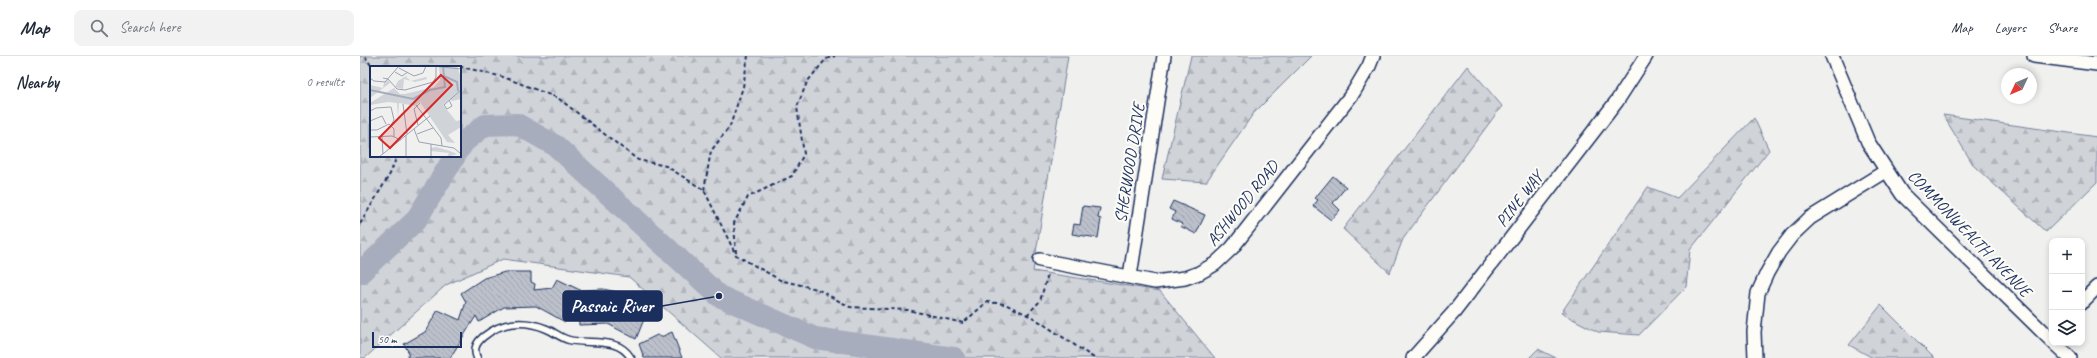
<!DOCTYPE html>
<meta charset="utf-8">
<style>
:root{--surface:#fff;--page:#f2f2f3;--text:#1f2937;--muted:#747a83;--line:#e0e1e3}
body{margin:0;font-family:Caveat,sans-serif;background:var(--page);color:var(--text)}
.controls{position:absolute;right:12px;bottom:12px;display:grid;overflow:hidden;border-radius:8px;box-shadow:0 2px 6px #0003}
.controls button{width:36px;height:36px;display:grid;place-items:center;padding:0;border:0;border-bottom:1px solid var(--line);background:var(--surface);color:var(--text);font:20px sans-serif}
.compass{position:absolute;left:1641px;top:12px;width:36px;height:36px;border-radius:50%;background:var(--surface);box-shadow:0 2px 6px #0003;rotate:226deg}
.scale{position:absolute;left:12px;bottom:10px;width:90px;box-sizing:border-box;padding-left:4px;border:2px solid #1b2f5e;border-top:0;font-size:11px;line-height:14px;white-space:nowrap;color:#1b2f5e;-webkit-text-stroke:3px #fdfcf7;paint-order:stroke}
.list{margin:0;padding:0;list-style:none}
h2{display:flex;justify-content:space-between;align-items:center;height:52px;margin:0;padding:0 16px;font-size:17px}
h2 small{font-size:13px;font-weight:400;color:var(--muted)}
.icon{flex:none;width:22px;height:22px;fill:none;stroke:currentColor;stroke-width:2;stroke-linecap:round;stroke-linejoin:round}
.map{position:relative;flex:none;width:1737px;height:302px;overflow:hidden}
header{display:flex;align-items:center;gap:24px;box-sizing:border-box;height:56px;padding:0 20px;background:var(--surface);border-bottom:1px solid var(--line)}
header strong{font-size:19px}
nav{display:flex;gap:22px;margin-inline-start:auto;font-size:14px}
.search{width:280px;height:36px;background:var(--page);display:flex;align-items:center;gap:10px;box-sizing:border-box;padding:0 14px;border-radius:8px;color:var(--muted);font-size:15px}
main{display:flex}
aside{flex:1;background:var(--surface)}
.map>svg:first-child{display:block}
</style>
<header>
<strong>Map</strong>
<div class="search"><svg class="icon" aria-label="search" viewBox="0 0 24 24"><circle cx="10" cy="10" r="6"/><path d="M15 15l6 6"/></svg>Search here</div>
<nav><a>Map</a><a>Layers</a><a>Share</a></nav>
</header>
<main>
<aside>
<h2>Nearby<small>0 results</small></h2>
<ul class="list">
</ul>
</aside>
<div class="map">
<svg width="1737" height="302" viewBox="0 0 1737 302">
<defs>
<pattern id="forest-firs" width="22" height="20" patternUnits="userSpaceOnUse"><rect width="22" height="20" fill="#d0d3d8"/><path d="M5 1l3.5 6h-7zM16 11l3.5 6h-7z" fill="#b2b5bc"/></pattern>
<pattern id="building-back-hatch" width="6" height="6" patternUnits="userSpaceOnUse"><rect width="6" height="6" fill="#bbc0ca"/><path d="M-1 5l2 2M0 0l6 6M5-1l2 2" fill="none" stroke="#a0a5b0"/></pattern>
</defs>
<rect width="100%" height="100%" fill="#f0f0ee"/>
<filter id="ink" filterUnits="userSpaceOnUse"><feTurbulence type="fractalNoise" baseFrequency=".025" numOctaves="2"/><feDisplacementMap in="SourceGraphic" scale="8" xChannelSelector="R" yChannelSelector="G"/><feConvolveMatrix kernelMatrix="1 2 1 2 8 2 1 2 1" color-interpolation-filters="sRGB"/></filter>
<g filter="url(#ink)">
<!-- forest -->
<path fill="url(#forest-firs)" stroke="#76819b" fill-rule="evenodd" d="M 0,0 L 708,0 L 673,215 L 800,235 L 855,302 L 361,302 L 269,221 L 143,203 L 86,229 L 5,302 L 0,302 ZM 11,11 L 100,11 L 100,100 L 11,100 Z
M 831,0 L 951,0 L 893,58 L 846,126 L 802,123 Z
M 1108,10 L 1142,50 L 1043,183 L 1030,217 L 983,173 Z
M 1583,59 L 1737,81 L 1737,126 L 1686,176 L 1614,110 Z
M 1394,62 L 1409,94 L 1330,194 L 1326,231 L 1279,279 L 1238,276 L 1201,257 L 1288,131 L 1317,142 Z
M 1521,249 L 1574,302 L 1513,302 L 1489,289 Z
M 1178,293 L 1196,302 L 1169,302 Z"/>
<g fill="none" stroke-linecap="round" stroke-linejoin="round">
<!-- river -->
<path stroke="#a7adbd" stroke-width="22" d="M 100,92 L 104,86 L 125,69 L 157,68 L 196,90 L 359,240 L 455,282 L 594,302
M 0,217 L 56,164 L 95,100"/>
</g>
<!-- building -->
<path fill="url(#building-back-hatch)" stroke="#1b2f5e" d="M 973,120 L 986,131 L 973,147 L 980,154 L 971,164 L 953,150 L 958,144 L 955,142 Z
M 813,145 L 845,159 L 836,178 L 820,170 L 822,168 L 812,163 L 815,156 L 809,153 Z
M 723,150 L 740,152 L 738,162 L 741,163 L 738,182 L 712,178 L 714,168 L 720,169 Z
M 145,216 L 171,216 L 171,226 L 175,228 L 174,234 L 192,232 L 197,223 L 220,234 L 243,233 L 267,238 L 289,251 L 276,283 L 248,268 L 219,269 L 218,241 L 205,266 L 176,250 L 144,251 L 119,266 L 116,260 L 90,302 L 47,302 L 49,297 L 44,288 L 65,276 L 78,254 L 100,264 L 106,246 L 101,237 L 124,222 Z
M 312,276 L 322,302 L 284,302 L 279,288 L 297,279 L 301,281 Z"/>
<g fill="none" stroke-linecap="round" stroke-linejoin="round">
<defs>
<path id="lane" d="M 117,302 C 113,293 116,287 123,281 C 142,265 165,264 187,273 C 194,276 201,282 209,284 C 230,289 258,280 271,302"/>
<path id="street" d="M 1472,0 L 1508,86 L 1542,138 L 1692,285
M 1674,0 L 1737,8
M 680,204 L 795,226 L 825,222 L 839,217 L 855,208 L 872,192 L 993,37 L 1009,10 L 1013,0
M 770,220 L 804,0
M 1722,246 L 1737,231
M 1694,287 L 1710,302
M 1053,302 L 1094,256 L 1257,45 L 1286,0
M 1395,302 L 1394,276 L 1398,237 L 1407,217 L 1419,196 L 1432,179 L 1450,162 L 1526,115"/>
</defs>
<!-- lane casing -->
<use href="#lane" stroke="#1b2f5e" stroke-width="9"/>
<!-- street casing -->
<use href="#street" stroke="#1b2f5e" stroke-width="16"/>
<!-- path -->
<path stroke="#1b2f5e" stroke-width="2" stroke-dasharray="4 3" stroke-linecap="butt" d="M 5,0 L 12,11
M 100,13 L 102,11 L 143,21 L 198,42 L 278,104 L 306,110 L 344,134 L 376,199 L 420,224 L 457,233 L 490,251 L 548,254 L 603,267 L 627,246 L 645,248 L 674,262 L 734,302
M 344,134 L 351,95 L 370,70 L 383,31 L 388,0
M 0,168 L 30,118 L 37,100
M 376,197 L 374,167 L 388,141 L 432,120 L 444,98 L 437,51 L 447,26 L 466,3 L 475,0
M 667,259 L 680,245 L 688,218"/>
<!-- lane -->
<use href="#lane" stroke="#fdfcf7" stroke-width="6"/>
<!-- street -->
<use href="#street" stroke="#fdfcf7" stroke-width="13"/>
</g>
</g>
<g text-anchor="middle" stroke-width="4" stroke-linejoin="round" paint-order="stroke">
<!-- street labels -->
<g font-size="17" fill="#1b2f5e" stroke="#fdfcf7">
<text transform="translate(769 107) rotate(-81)" y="6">SHERWOOD DRIVE</text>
<text transform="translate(1159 143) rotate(-52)" y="6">PINE WAY</text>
<text transform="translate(882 147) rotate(-51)" y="6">ASHWOOD ROAD</text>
<text transform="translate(1610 177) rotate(46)" y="6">COMMONWEALTH AVENUE</text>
</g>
</g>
<!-- overview -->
<g transform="translate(10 10)">
<rect width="91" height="91" fill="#f0f0ee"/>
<path d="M 69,0 L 87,0 L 91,12 L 91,33 L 82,35 L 80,33 L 73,39 L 86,55 L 91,54 L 91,61 L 78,69 L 85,77 L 77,76 L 50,36 L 45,40 L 29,37 L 28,52 L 27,37 L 18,36 L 0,39 L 0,37 L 24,22 L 30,28 L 35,28 L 64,21 L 70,14 ZM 38,9 L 36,11 L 41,15 L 56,11 L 57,13 L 45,16 L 34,13 L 33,23 L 25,21 L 28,15 ZM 18,14 L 20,17 L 0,32 L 0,19 L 13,22 L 14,17 ZM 66,81 L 80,85 L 87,88 L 77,91 L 79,87 L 61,85 L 61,82 Z" fill="#d0d3d8"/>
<path fill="none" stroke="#a7adbd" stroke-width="2" d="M 74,10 L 87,16 L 88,25M 0,24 L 43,33 L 60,24 L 75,21 L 73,0"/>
<path fill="none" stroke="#9ba3b4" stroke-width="1" d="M 62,0 L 91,3M 29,2 L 44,10 L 53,7 L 56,0M 25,6 L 32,10 L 38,6M 0,12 L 4,15 L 15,16 L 29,0M 13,12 L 18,13 L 27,23 L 35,24 L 63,16 L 66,11 L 66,0M 79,34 L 82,40 L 77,43 L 74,39 L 91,24M 33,38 L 37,68M 46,39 L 71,72 L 72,80M 0,45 L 6,42 L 21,41 L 24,54 L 21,59M 0,55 L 12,50 L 16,58M 48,59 L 44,43 L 50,37M 44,63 L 49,76 L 84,82 L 91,88M 0,64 L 7,64 L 19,58 L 24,63 L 24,71M 47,68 L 63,62M 36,69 L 36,91M 0,71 L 22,70 L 31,74M 12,71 L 13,88M 0,73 L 0,89M 9,91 L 60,50M 61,91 L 61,78"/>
<path fill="#d62828" fill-opacity="0.15" stroke="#d62828" stroke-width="2" d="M 71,9 L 82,19 L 20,82 L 9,72 Z"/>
<rect width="91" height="91" fill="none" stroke="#1b2f5e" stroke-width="2"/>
</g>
<!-- callouts -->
<path fill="none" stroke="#1b2f5e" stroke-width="1.5" d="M359 240L302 250"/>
<circle fill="#1b2f5e" stroke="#fdfcf7" stroke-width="1.5" cx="359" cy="240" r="4"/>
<rect fill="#1b2f5e" stroke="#1b2f5e" stroke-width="1.5" x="203" y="235" width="99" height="30" rx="4"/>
<g font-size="18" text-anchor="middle" font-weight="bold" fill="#fff">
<text x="252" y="256">Passaic River</text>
</g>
</svg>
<div class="controls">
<button>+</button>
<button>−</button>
<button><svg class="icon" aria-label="layers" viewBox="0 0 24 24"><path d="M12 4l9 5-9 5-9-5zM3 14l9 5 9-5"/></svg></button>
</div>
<svg class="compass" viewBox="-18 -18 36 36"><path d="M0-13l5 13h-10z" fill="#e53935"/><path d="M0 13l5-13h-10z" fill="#747a83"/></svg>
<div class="scale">50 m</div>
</div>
</main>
